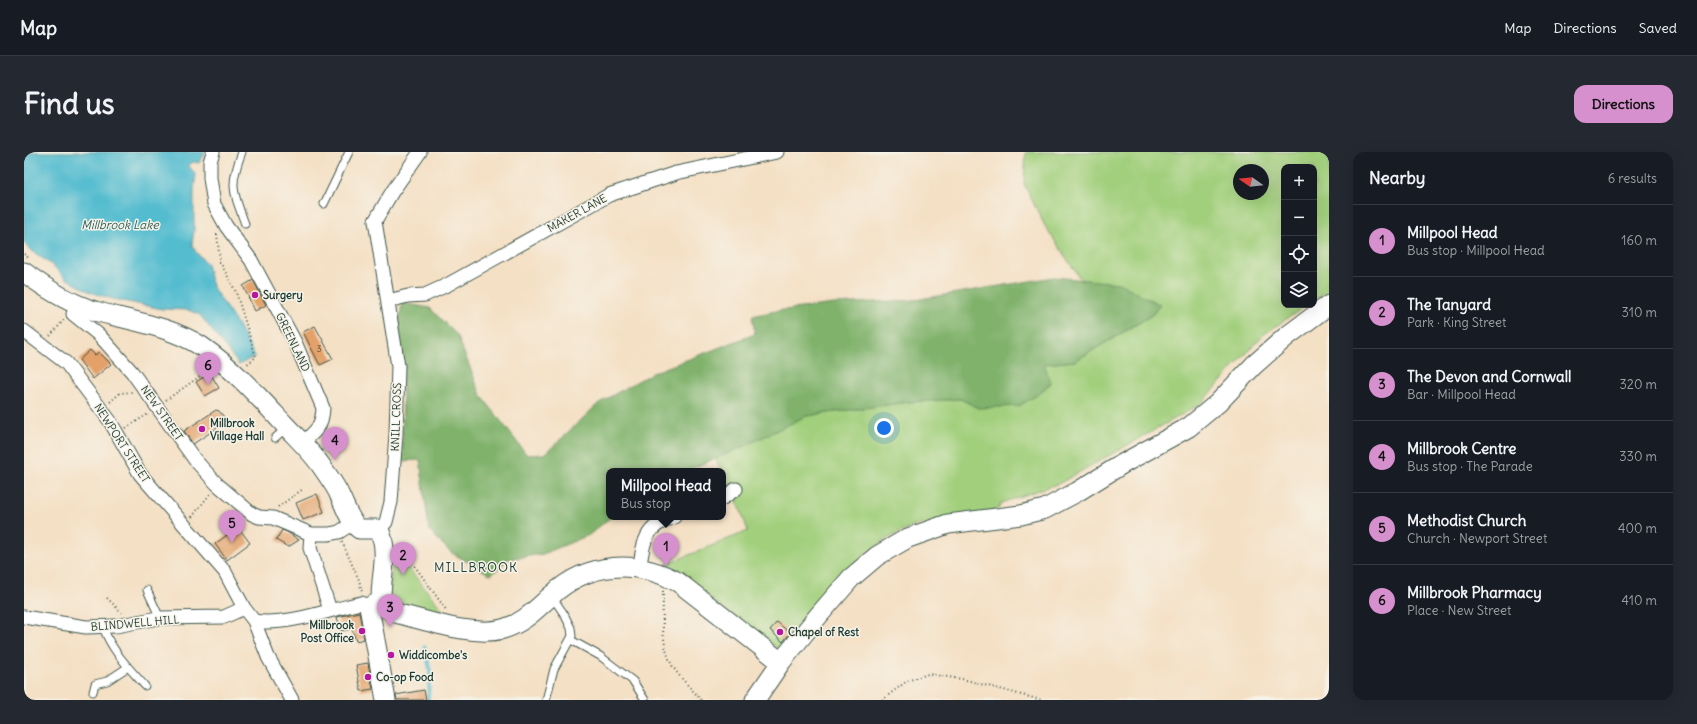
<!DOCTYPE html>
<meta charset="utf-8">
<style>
:root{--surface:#171b24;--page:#242831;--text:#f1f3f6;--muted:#9ea1a6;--line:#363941;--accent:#d690ce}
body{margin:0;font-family:Delius,sans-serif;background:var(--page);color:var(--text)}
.controls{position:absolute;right:12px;top:12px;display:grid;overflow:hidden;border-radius:8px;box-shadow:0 4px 16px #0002}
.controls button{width:36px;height:36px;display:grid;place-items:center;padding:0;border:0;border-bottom:1px solid var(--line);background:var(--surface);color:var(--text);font:20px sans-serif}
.compass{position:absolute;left:1209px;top:12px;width:36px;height:36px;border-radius:50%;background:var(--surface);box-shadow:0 4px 16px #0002;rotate:284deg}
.you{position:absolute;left:860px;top:276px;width:14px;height:14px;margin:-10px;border:3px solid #fff;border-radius:50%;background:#1a73e8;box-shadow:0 0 0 6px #1a73e833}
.badge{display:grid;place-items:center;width:26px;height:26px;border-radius:50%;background:var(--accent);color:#111;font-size:13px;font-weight:700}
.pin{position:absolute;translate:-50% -33px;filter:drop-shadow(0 1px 2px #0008)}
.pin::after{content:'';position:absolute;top:21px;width:14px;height:12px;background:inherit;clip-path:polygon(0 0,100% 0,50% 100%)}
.popup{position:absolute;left:582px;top:316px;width:120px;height:52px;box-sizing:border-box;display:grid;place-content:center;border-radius:8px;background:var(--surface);filter:drop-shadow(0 1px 3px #0005);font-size:13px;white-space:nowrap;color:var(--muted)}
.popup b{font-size:15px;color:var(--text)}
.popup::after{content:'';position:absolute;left:50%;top:100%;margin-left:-8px;border:8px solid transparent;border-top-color:var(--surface)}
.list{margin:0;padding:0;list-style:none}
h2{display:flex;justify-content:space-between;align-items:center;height:52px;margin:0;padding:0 16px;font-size:17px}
h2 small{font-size:13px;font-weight:400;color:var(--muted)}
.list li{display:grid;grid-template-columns:26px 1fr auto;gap:12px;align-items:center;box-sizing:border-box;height:72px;padding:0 16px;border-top:1px solid var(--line)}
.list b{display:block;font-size:15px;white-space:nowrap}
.list p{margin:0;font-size:13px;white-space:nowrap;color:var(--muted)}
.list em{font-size:13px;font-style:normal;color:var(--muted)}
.icon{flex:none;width:22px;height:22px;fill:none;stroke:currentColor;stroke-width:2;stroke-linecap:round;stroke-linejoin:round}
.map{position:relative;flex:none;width:1305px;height:548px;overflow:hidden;border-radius:12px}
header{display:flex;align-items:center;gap:24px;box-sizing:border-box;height:56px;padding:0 20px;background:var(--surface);border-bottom:1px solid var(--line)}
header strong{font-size:19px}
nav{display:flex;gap:22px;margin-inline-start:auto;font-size:14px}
.intro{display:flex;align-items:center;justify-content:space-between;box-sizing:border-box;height:96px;padding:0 24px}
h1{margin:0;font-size:28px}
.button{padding:10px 18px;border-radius:12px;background:var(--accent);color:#111;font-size:14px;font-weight:700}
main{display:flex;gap:24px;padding:0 24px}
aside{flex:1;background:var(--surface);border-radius:12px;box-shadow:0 4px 16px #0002}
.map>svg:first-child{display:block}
</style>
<header>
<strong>Map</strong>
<nav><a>Map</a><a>Directions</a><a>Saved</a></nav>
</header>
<div class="intro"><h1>Find us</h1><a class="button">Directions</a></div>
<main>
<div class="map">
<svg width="1305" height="548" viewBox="0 0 1305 548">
<rect width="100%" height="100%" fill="#f7f3e8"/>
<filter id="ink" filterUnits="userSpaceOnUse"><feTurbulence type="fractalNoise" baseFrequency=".025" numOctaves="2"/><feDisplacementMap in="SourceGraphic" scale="8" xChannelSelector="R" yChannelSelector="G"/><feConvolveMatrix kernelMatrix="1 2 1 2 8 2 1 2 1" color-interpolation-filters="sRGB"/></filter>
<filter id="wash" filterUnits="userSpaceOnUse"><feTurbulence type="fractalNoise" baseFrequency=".012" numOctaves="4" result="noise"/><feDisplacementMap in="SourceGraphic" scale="16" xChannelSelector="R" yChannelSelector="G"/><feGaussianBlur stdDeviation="0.9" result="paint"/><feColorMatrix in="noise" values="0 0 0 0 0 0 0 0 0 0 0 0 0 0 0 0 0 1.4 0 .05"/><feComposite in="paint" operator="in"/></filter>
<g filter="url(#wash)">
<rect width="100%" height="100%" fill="#f4e0c5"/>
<!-- green -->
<path fill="#a1cf7c" stroke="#608658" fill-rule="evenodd" d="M 1002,0 L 1305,0 L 1305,138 L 1290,148 L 1290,15 L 1260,15 L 1260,153 L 1283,153 L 1239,183 L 1177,252 L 1036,331 L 977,351 L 975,356 L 972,358 L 891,374 L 862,387 L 838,405 L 760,495 L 754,497 L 644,416 L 643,412 L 724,379 C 720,368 717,357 712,347 C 708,337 699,331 699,319 L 697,319 L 691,307 L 782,264 L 884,250 L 937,247 L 954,256 L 1020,212 L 1051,209 L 1128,163 L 1136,153 L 1095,132 L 1057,128 L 1021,74 L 1000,32 ZM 1215,18 L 1239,18 L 1239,42 L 1215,42 Z
M 371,400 L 422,462 L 381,453 L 370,448 L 365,436 Z"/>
<!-- forest -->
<path fill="#80b26c" stroke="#507850" d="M 1030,125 L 1095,131 L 1136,153 L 1128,163 L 1051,209 L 1020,212 L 1027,231 L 1013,243 L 995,254 L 954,256 L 937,247 L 884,250 L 782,264 L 723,293 L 662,319 L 585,319 L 585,365 L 587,365 L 565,383 L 519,402 L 484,407 L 467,423 L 426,400 L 405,378 L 396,308 L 378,309 L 379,219 L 375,170 L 378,151 L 406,156 L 433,183 L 457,243 L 503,303 L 521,302 L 575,251 L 628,221 L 731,182 L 728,164 L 752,159 L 810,152 L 890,148 Z"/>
<!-- water -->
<path fill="#52bccf" stroke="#387c82" d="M 0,0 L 180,0 L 181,2 L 175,11 L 168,10 L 165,14 L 172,23 L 170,37 L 170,77 L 168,93 L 172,100 L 183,112 L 188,134 L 213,172 L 231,204 L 215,213 L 176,163 L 164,158 L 138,157 L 89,147 L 66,140 L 41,126 L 28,113 L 4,96 L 0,90 Z"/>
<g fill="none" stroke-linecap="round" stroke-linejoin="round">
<!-- stream -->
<path stroke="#52bccf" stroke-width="3.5" d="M 401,495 L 406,519 L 404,548"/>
</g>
<g id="blocks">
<!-- building -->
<path fill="#e3a067" d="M 229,128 L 242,153 L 231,159 L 219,134 Z
M 291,174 L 309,207 L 296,213 L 279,180 Z
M 66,198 L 71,203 L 75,200 L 87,212 L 69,227 L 55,208 Z
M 186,221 L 195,236 L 181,244 L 172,230 Z
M 192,258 L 195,259 L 201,266 L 199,272 L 169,292 L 160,279 Z
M 293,342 L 300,360 L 279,368 L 272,351 Z
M 214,375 L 226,391 L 203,408 L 191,392 Z
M 258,378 L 263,380 L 275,388 L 264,395 L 252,388 Z
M 335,460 L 340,487 L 332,489 L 328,477 L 317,479 L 313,465 Z
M 753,470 L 766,481 L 759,490 L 746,478 Z
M 344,511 L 349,537 L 337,539 L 332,513 Z
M 400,538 L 402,548 L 373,548 L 372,543 Z"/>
</g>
</g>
<g filter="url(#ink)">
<use href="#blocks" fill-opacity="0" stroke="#3f554a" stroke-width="1"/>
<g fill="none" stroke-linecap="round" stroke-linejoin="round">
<defs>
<path id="lane" d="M 218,0 C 205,34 209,39 221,72
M 300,52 L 325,0
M 251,286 L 263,275
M 123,438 L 136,466
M 79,475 C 87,498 105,516 121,534
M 547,488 L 576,504 L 609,529 L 621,548
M 69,540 L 71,532 L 83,529 L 104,515
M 522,548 L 530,517 L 548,484 L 547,476 L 540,462 L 527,443"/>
<path id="street" d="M 189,0 L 186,10 L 186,26 L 190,52 L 202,74 L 227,108 L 271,190 L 299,256 C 298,275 292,279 278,291
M 364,149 L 384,144 L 401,143 L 423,133 L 585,43 L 652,21 L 753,0
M 49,162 L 75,183 L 108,220 L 171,308 L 193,332 L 228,362 L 235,365 L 249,366 L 287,382 L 305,382 L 315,380 L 329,371
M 0,179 L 42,211 L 86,269 L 116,322 L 201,420 L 220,456 L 230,469 L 244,505 L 268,548
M 699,346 L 712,337
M 355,378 L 362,370 L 367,350 L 372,282 L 374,214 L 351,69 L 368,40 L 396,0
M 287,382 L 286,396 L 306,458
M 616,416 C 618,391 622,373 650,365
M 0,465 L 62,475 L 92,474 L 134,466 L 200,465 L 220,456
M 230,469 C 262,474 305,458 337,451 L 345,455"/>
<path id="secondary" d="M 0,120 C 21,136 45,151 71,159 C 107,169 145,174 177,194 C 209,216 234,244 260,272 C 273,286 288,300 298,315 C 304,324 312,334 316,344 C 322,356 325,368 335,377 L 351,377 L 355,378 C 363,393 360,413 358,429 C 358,435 356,442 358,448 C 361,455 368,459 375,462 C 405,469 449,485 479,477 C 500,471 512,457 528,443 C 564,410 611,407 654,430 L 757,510
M 358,449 L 345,455 L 362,548
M 731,548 L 757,510 L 795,463 L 827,426 L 853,404 L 884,386 L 924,372 L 997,363 L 1021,357 L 1053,340 L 1100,311 L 1165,275 L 1194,251 L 1230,213 L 1263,184 L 1305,153"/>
</defs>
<!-- lane casing -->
<use href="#lane" stroke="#3f554a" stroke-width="9"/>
<!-- street casing -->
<use href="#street" stroke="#3f554a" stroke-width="15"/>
<!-- secondary casing -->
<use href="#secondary" stroke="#3f554a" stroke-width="21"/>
<!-- path -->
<path stroke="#3f554a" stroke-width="2" stroke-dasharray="1 3" stroke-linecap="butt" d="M 193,82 L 196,110 L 212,140 L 232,205 L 222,213
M 0,102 L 5,106
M 26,184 L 40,168
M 142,248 L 175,225 L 182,216
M 86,250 L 96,241 L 108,240
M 102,276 L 124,262
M 254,355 L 279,337
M 168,365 L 186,342
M 318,390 L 335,428 L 338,440
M 375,403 L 385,406 L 423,459
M 639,439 C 639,464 636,493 649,515 C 657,527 668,537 677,548
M 83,446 L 98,461
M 858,548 L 883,529 L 904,522 L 938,527 L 1017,548"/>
<!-- lane -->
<use href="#lane" stroke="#fff" stroke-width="7"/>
<!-- street -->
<use href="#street" stroke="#fff" stroke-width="13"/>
<!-- secondary -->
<use href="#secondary" stroke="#fff" stroke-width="19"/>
</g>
</g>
<!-- markers -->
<g fill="#b5179e" stroke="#f7f3e8" stroke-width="1.5">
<circle cx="231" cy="143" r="4"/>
<circle cx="178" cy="277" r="4"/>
<circle cx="338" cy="479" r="4"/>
<circle cx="756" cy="480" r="4"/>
<circle cx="367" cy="503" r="4"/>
<circle cx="344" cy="525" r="4"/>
</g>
<g text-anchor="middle" stroke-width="3" stroke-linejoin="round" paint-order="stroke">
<!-- number labels -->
<g font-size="9" fill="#505641">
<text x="295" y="200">3</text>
</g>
<!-- street labels -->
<g font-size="11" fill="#1f3d34" stroke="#f7f3e8">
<text transform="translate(553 61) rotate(-29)" y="4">MAKER LANE</text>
<text transform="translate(269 190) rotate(64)" y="4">GREENLAND</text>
<text transform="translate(138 261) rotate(55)" y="4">NEW STREET</text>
<text transform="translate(372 265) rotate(-88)" y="4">KNILL CROSS</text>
<text transform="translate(98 291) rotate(57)" y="4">NEWPORT STREET</text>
<text transform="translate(111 471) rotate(-5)" y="4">BLINDWELL HILL</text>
</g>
<!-- poi labels -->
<g font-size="11" font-weight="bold" fill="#1f3d34" stroke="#f7f3e8" text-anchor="start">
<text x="239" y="147">Surgery</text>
<text x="186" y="275">Millbrook<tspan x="186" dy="13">Village Hall</tspan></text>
<text x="330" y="477" text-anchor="end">Millbrook<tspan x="330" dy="13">Post Office</tspan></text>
<text x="764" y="484">Chapel of Rest</text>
<text x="375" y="507">Widdicombe's</text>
<text x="352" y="529">Co-op Food</text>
</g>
<!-- water labels -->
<g font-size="12" font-style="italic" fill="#2c5d5b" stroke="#f7f3e8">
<text x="96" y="77">Millbrook Lake</text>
</g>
<!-- quarter labels -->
<g font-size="13" letter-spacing="1" fill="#1f3d34" stroke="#f7f3e8">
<text x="452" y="420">MILLBROOK</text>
</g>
</g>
</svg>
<div class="controls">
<button>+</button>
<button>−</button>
<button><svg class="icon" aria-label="locate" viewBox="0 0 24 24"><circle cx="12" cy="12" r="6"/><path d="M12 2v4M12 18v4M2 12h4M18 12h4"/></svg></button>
<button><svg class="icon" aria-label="layers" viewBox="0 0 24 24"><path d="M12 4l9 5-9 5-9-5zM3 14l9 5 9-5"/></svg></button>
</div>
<svg class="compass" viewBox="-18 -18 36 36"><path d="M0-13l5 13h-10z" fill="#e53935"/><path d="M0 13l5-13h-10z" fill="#9ea1a6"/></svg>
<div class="you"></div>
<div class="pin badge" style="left:642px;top:414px">1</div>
<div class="popup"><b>Millpool Head</b>Bus stop</div>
<div class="pin badge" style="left:379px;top:423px">2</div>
<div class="pin badge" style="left:366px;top:475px">3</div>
<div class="pin badge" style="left:311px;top:308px">4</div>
<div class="pin badge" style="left:208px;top:391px">5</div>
<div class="pin badge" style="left:184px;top:233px">6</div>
</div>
<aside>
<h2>Nearby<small>6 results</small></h2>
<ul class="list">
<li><span class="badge">1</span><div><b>Millpool Head</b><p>Bus stop · Millpool Head</p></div><em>160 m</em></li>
<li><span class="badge">2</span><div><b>The Tanyard</b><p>Park · King Street</p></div><em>310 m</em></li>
<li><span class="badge">3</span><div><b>The Devon and Cornwall</b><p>Bar · Millpool Head</p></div><em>320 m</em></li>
<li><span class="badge">4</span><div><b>Millbrook Centre</b><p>Bus stop · The Parade</p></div><em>330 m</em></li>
<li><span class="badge">5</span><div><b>Methodist Church</b><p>Church · Newport Street</p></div><em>400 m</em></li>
<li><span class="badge">6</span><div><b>Millbrook Pharmacy</b><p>Place · New Street</p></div><em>410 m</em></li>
</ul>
</aside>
</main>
